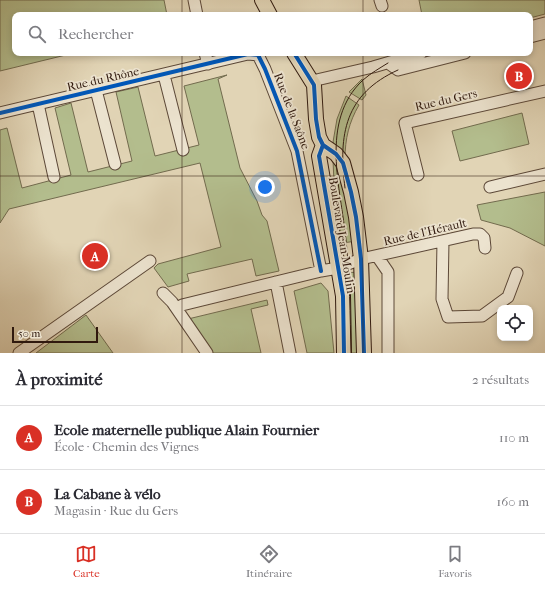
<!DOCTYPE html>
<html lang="fr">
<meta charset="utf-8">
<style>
:root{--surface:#fff;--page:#f2f2f3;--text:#2b2b33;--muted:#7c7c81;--line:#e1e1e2;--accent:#d93025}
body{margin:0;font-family:"IM FELL French Canon",serif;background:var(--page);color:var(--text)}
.controls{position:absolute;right:12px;bottom:12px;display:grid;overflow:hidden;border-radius:8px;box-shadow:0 2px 6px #0003}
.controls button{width:36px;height:36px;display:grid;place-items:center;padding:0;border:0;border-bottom:1px solid var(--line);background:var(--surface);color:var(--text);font:20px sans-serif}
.scale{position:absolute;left:12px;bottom:10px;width:86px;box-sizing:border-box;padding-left:4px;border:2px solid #30190e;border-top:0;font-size:11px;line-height:14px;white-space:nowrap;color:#30190e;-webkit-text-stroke:3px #ece3cf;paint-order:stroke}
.you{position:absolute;left:265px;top:187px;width:14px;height:14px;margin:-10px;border:3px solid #fff;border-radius:50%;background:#1a73e8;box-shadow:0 0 0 6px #1a73e833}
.badge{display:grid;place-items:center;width:26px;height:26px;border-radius:50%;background:var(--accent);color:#fff;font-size:13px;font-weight:700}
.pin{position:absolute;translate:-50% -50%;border:2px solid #fff;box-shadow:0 1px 4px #0006}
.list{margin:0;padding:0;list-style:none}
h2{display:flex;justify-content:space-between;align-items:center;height:52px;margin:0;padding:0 16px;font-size:17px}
h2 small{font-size:13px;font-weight:400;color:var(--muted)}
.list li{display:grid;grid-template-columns:26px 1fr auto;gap:12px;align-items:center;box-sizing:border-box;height:64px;padding:0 16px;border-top:1px solid var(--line)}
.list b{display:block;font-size:15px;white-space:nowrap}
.list p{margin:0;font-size:13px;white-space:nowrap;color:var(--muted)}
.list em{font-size:13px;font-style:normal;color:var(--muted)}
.icon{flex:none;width:22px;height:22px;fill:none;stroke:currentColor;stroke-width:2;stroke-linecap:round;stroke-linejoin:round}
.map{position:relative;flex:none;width:545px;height:353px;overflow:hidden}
.search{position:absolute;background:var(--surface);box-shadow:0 2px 6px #0003;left:12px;right:12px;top:12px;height:44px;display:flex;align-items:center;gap:10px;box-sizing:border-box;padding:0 14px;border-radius:8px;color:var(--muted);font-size:15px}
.sheet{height:180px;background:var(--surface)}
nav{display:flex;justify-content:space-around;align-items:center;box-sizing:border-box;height:56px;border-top:1px solid var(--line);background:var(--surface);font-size:11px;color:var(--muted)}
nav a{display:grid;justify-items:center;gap:2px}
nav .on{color:var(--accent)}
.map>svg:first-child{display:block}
</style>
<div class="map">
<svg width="545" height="353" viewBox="0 0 545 353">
<rect width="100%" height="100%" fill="#e1d4b5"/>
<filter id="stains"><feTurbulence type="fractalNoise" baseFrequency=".005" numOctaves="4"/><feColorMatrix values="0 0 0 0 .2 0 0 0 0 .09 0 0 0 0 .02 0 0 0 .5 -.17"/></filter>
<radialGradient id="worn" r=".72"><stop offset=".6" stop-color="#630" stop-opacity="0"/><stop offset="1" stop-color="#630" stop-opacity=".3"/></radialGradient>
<!-- green -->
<path fill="#b3bd8d" stroke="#726b4e" d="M 0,0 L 164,0 L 167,15 L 15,15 L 15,53 L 74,53 L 0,71 Z
M 419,0 L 545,0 L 545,14 L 530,18 L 530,15 L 422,15 Z
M 227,75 L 218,79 L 240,168 L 257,201 L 262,215 L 267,221 L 279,271 L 256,276 L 252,259 L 187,274 L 189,281 L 168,287 L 154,268 L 158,264 L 221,247 L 200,163 L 9,209 L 0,223 L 0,130 L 7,128 L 22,188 L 71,175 L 55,108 L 71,103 L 88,172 L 132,161 L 116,92 L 138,87 L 155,156 L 199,145 L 184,86 Z
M 362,79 L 366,95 L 362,100 L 349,92 Z
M 346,96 L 359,105 C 349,122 345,139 345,159 L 333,142 L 337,119 Z
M 522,113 L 529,144 L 460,161 L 452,131 Z
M 333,160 L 338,166 L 357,241 L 342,243 L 334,183 Z
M 545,192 L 545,246 L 510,228 L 481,220 L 477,205 Z
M 357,272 L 360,353 L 348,353 L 345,273 Z
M 321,283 L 328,291 L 334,353 L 307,353 L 294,291 Z
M 267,300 L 268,305 L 251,309 L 261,353 L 212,353 L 188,319 Z
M 86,315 L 113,353 L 36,353 Z"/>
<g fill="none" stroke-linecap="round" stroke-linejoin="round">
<defs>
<path id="minor" d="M 194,0 L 197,15
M 380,0 L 382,6
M 530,27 L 545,23
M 530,37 L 545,33
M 205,53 L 208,64
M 388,63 L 398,70 L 465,53
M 164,75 L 183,150
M 312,81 L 373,67 L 421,53
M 96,90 L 115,164
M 38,104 L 54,177
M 0,113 L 248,54 L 258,55 L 265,69 L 297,151 L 321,271
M 418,175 L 405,123 L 545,91
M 490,187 L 545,174
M 443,241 L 442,299 L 448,317 L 482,316 L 508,297 L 517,273
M 377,256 L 388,272 L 388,353
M 276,282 L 290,353
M 163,293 L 172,302 L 207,353
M 182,305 L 321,271 L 338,268 L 361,259 L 473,234 L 480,234 L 484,238 L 485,248
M 19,353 L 150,261"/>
<path id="major" d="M 262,0 L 270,15
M 294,53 L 314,85 L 316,119 L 319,137 L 323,145 L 336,154 L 343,163 L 351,192 L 356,217 L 361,259 L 364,353
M 323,145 L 319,156 L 343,296 L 344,353"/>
</defs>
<!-- minor casing -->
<use href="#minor" stroke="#5c4838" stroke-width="13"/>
<!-- major casing -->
<use href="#major" stroke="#30190e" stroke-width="16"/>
<!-- minor -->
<use href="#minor" stroke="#ece3cf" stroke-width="11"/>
<!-- major -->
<use href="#major" stroke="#e1d4b5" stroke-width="14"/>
<!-- tram -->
<path stroke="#30190e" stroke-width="1" d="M 345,188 C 338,134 345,94 398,70
M 351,353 C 350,315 350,278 346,240 C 341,189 319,121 363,80 C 371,73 380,68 388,63"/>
<defs>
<path id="cycleway" d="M 294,53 L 314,85 L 316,119 L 319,137 L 323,145 L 336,154 L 343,163 L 351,192 L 356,217 L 361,259 L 364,353
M 0,113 L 248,54 L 258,55 L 265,69 L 297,151 L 321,271
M 323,145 L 319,156 L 343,296 L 344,353"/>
</defs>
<!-- cycleway casing -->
<use href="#cycleway" stroke="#ece3cf" stroke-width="6"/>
<!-- cycleway -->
<use href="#cycleway" stroke="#0057b8" stroke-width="4"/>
</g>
<!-- grid -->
<path fill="none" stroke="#30190e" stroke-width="1" stroke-opacity="0.55" d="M 182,0 L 182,15M 363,0 L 363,15M 182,53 L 182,353M 363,53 L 363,353M 0,176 L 545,176"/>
<g text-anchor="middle" stroke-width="3.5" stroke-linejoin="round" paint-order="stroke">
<!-- street labels -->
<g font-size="12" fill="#30190e" stroke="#ece3cf">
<text transform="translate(103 79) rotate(-13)" y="4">Rue du Rhône</text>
<text transform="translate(446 100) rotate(-13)" y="4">Rue du Gers</text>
<text transform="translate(292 111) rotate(69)" y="4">Rue de la Saône</text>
<text transform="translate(425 232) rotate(-13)" y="4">Rue de l'Hérault</text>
<text transform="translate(342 235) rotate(81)" y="4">Boulevard Jean Moulin</text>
</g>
</g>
<rect width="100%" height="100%" filter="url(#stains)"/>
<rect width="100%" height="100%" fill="url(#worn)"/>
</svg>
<div class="controls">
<button><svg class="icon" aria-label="locate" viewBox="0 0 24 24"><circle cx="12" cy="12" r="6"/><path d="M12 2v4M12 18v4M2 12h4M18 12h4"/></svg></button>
</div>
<div class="scale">50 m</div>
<div class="you"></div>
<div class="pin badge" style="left:95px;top:256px">A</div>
<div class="pin badge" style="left:519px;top:76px">B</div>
<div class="search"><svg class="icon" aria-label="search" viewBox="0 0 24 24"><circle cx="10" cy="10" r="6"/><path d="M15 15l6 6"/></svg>Rechercher</div>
</div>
<section class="sheet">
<h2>À proximité<small>2 résultats</small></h2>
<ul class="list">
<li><span class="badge">A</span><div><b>Ecole maternelle publique Alain Fournier</b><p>École · Chemin des Vignes</p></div><em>110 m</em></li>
<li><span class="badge">B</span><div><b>La Cabane à vélo</b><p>Magasin · Rue du Gers</p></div><em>160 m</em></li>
</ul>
</section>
<nav>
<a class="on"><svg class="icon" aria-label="map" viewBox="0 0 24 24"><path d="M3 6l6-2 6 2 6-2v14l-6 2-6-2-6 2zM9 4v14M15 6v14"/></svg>Carte</a>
<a><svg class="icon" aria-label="directions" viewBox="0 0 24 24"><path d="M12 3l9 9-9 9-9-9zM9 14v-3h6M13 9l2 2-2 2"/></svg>Itinéraire</a>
<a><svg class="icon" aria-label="saved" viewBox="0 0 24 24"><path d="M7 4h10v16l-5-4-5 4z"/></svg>Favoris</a>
</nav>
